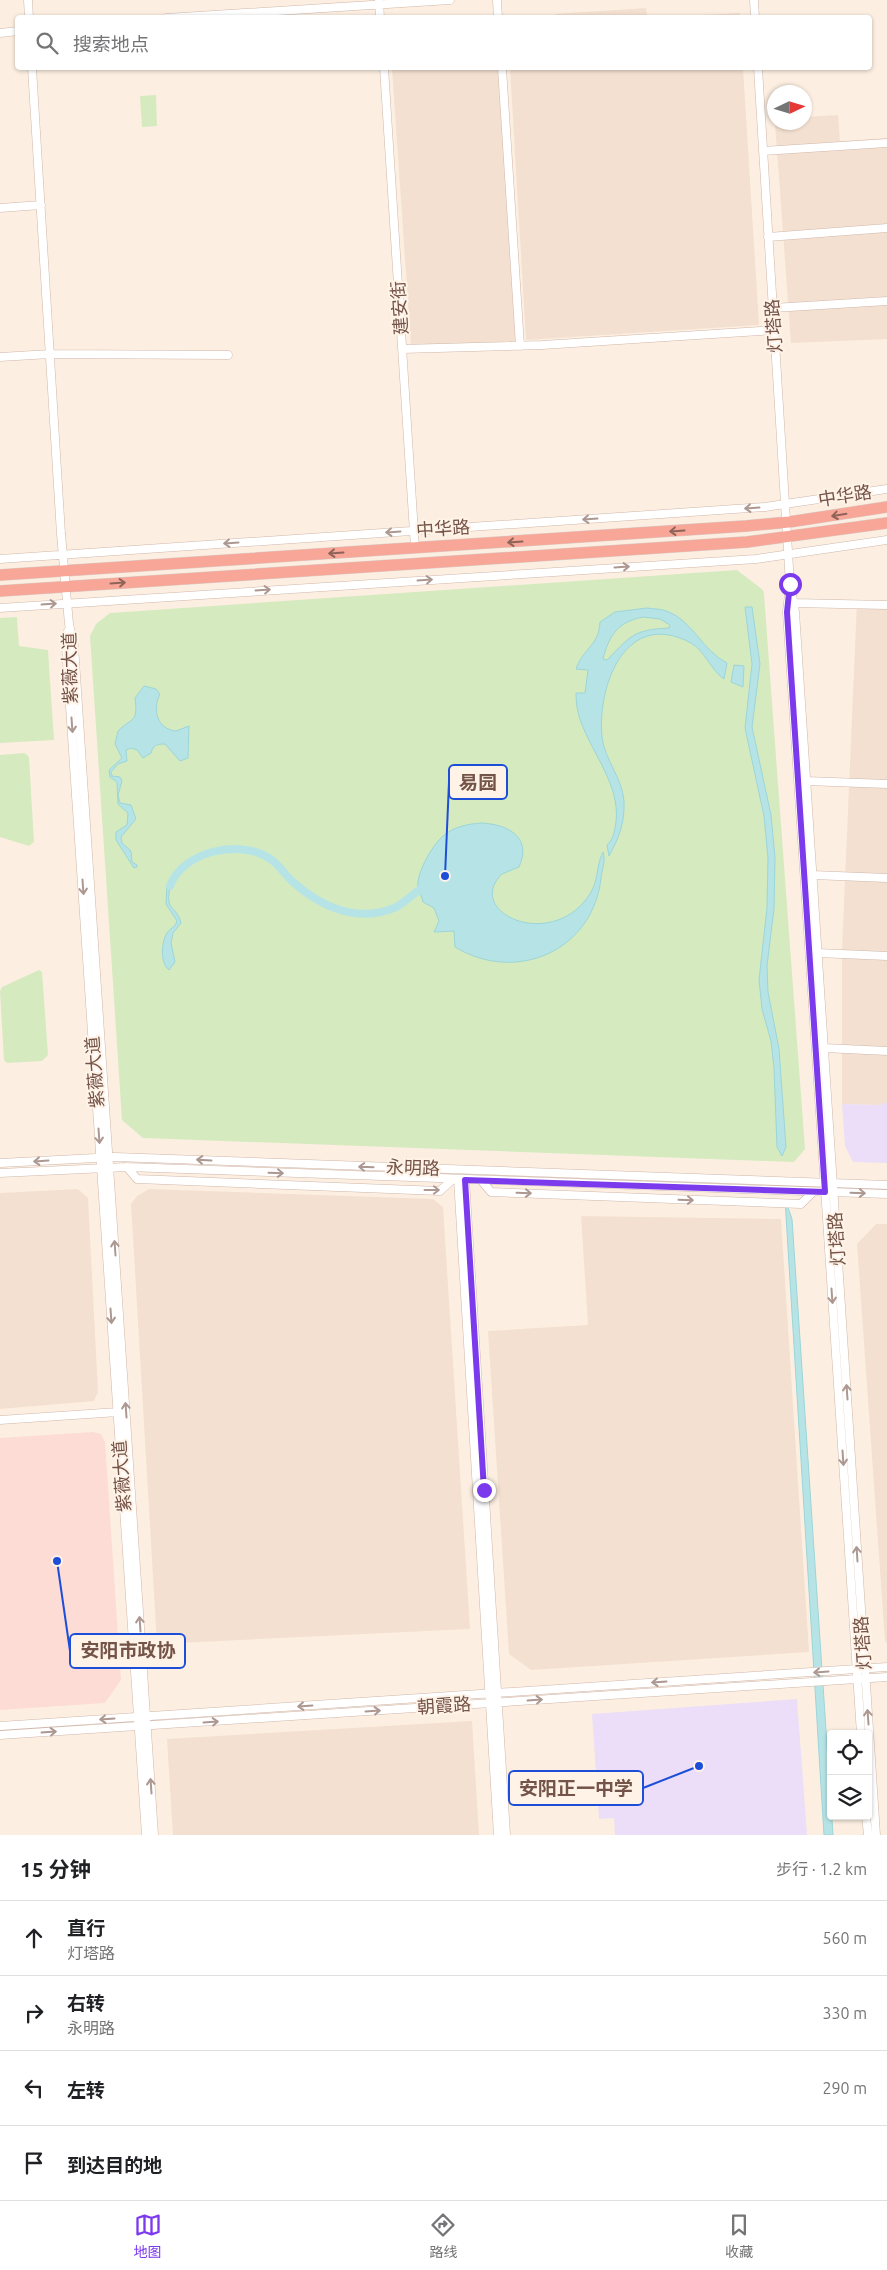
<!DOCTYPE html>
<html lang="zh">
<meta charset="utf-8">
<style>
:root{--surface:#fff;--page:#f6f6f6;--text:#202124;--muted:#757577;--line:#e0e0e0;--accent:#7c3aed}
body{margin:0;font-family:Ubuntu,"Noto Sans SC",sans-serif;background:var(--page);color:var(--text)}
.controls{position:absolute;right:15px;bottom:15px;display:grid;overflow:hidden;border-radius:5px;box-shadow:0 1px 4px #0004}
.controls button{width:45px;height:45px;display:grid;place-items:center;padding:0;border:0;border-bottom:1px solid var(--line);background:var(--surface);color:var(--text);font:25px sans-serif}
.compass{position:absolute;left:767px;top:85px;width:45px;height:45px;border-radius:50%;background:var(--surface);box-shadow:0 1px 4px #0004;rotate:86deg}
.stop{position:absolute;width:15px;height:15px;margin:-11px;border:4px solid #7c3aed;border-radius:50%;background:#fff}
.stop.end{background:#7c3aed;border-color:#fff;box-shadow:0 1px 5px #0008}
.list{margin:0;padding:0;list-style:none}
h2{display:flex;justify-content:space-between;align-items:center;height:65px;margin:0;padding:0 20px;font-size:21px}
h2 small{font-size:16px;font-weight:400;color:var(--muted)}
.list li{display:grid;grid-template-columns:32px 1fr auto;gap:15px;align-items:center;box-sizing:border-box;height:75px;padding:0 20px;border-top:1px solid var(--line)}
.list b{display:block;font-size:19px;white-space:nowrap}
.list p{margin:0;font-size:16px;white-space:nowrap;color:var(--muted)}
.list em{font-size:16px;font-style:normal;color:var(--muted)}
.icon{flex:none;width:28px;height:28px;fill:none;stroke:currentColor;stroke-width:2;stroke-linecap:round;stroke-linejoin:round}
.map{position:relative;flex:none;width:887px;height:1835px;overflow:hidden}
.search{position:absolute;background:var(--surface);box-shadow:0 1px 4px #0004;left:15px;right:15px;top:15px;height:55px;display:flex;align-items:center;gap:12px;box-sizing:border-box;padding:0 18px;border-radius:5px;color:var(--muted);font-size:19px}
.sheet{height:365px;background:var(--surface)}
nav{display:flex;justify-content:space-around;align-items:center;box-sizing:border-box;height:70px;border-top:1px solid var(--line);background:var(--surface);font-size:14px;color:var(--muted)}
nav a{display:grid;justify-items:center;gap:2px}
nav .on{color:var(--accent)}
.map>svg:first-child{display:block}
</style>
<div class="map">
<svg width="887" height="1835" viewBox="0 0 887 1835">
<rect width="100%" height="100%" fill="#fcefe1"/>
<!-- residential -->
<path fill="#f4e0d0" d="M 646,8 L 647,17 L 555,17 L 555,14 Z
M 740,13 L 740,17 L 667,17 Z
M 392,68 L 498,68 L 516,341 L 411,347 Z
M 510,68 L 743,68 L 759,325 L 526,340 Z
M 838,115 L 840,141 L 887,138 L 887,339 L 791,343 L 775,123 L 804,122 L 805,117 Z
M 857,601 L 887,602 L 887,1103 L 881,1103 L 881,1105 L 842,1104 L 842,949 Z
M 78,1189 L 88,1198 L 98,1392 L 94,1401 L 0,1409 L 0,1193 Z
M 149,1189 L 433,1199 L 443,1207 L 470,1629 L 157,1644 L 131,1204 L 137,1196 Z
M 581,1216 L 781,1219 L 809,1652 L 531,1670 L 509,1654 L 488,1331 L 588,1325 Z
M 876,1224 L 887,1224 L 887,1643 L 885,1641 L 857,1244 Z
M 472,1721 L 479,1835 L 173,1835 L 167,1739 Z"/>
<!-- commercial -->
<path fill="#fddcd5" d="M 93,1432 L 101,1434 L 105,1442 L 121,1680 L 105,1703 L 0,1710 L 0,1438 Z"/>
<!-- education -->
<path fill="#ecdef8" d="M 881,1103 L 887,1103 L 887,1163 L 853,1162 L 845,1146 L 842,1104 L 881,1105 Z
M 797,1699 L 807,1835 L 615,1835 L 614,1818 L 599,1819 L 592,1714 Z"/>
<!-- green -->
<path fill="#d6eac0" d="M 156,95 L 157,126 L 142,127 L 140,96 Z
M 737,570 L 763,590 L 764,594 L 805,1149 L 794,1162 L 143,1138 L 122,1120 L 90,636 L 96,624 L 110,613 Z
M 17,617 L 19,646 L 48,650 L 54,740 L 0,743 L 0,618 Z
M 25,753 L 29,757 L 34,842 L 29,846 L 0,837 L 0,755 Z
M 39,970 L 42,972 L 48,1055 L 42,1061 L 7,1063 L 4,1060 L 0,991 L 2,987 Z"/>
<!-- water -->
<path fill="#b6e4e6" stroke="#9cd5d8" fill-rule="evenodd" d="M 745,607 L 752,607 L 760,664 L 752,727 L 771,815 L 775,858 L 774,908 L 767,966 L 768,992 L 779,1049 L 786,1147 L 782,1156 L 777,1147 L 774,1068 L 771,1041 L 762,1009 L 759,980 L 767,908 L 768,858 L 764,816 L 745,728 L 752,664 Z
M 647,608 C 654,609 663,609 669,612 C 693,622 703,651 727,663 L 724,679 C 710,669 705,651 691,643 C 626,608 597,685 602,737 C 605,761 622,777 624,801 C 625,822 619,838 609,856 L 607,845 C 612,841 614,834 615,828 C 623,791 596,759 583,727 C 578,716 576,705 576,693 L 585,693 L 588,670 L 576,669 C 583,648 599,646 600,622 L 615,612 ZM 643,617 L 660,619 L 670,625 L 669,628 C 632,630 631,636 607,660 L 603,659 C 609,635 618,622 643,617 Z
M 734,665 L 744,666 L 743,687 L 731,682 Z
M 144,686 L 156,689 L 160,694 C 152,710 157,729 176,731 L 189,726 L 188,758 L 180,761 L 165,744 C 157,744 153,745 151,753 L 143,758 L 137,750 L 131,748 L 126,750 L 127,761 L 118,764 L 111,772 L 112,776 L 120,777 L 122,781 L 118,795 L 120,803 L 131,805 L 136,819 L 121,837 L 122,843 L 131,851 L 132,862 L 137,865 L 137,867 L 134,868 L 116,840 L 116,832 L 127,825 L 128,813 L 118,804 L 117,782 L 110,777 L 109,770 L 122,758 L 115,744 L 118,731 C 133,716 138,724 135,698 Z
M 481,823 C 506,824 533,836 519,867 L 502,874 C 465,910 543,949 584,902 C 601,882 594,871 603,852 C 606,862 602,868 601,878 C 593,951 516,984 455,947 L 454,931 L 434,932 L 439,921 L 434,908 L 423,902 C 422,897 419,892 418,887 C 416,873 434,841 447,833 C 457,826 469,824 481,823 Z
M 167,884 L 170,887 C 165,913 176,904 181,923 L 173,933 L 171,943 L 175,962 L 169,970 C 160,963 161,943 167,933 C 170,928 175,928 177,921 L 166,904 Z
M 785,1199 L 792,1219 L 833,1835 L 824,1835 Z"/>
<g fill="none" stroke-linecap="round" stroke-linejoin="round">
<!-- canal -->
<path stroke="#b6e4e6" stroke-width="8" d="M 170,886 C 183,851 239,839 269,858 C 279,864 284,874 293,882 C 321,907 357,923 394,908 C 403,904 411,896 419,890"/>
<defs>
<path id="minor" d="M 28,0 L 29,18
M 379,0 L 380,18
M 497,0 L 498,18
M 754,0 L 755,18
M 166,18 L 450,0
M 0,33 L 18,31
M 32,68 L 61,534 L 69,624 L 74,646 L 154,1835
M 384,68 L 415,548
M 502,68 L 520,346
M 758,68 L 790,584 L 795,612 L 876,1835
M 763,151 L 887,143
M 0,208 L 41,205
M 768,237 L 887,228
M 773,308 L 887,301
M 402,349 L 542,345 L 774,330
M 0,357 L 50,354 L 228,355
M 0,559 L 765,507 L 887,489
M 789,594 L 787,612 L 861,1734
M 793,603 L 887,605
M 0,608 L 756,559 L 887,540
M 68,631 L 66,647 L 146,1835
M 806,781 L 887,784
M 813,875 L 887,878
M 818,953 L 887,956
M 824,1048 L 887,1051
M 0,1163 L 115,1157 L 887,1185
M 127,1167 L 137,1179 L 440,1191 L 453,1179
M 0,1173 L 127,1167 L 887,1194
M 458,1179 L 498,1835
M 465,1179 L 506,1835
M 481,1180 L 491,1192 L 801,1204 L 813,1192
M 0,1420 L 118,1412
M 0,1726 L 887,1667
M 0,1735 L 887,1677
M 866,1816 L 868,1835"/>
<path id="highway" d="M 0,575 L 746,526 L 789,522 L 887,507
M 0,591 L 747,542 L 887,523"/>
</defs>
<!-- minor casing -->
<use href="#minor" stroke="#d0b7ab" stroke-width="9"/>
<!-- highway casing -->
<use href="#highway" stroke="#d8cfcc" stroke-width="12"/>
<!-- minor -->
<use href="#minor" stroke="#fff" stroke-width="8"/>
<!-- highway -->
<use href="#highway" stroke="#f8a697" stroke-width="11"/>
</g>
<!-- one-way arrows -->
<defs><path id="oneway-shaft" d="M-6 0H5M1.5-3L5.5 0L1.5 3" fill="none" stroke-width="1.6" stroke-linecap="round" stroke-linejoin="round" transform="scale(1.25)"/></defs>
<g stroke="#ac9891">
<use href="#oneway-shaft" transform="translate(752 508) rotate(176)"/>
<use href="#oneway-shaft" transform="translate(590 519) rotate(176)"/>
<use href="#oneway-shaft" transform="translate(393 532) rotate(176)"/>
<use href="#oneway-shaft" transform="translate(231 543) rotate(176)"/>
<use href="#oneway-shaft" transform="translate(622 567) rotate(-4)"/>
<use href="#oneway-shaft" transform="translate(425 580) rotate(-4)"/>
<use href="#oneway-shaft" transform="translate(263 590) rotate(-4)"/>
<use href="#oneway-shaft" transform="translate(49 604) rotate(-4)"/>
<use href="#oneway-shaft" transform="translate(72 725) rotate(86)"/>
<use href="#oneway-shaft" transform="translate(83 887) rotate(86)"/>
<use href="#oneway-shaft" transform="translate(99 1136) rotate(86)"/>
<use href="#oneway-shaft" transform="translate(204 1160) rotate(-177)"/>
<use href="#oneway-shaft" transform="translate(41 1161) rotate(176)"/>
<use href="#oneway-shaft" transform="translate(366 1167) rotate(-178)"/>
<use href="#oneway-shaft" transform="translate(276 1173) rotate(2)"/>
<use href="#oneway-shaft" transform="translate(432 1190)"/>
<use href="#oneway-shaft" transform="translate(524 1193) rotate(2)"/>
<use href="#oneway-shaft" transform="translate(858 1193) rotate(2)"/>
<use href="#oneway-shaft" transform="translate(686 1200) rotate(2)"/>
<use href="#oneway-shaft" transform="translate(115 1248) rotate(-94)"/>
<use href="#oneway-shaft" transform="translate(832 1296) rotate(86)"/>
<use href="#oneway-shaft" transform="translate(111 1316) rotate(86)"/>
<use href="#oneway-shaft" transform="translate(847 1392) rotate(-94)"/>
<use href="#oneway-shaft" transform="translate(126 1410) rotate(-94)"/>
<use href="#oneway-shaft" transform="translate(843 1458) rotate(86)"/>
<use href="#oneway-shaft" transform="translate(857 1554) rotate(-94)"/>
<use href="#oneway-shaft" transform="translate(140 1624) rotate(-94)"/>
<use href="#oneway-shaft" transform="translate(821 1672) rotate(176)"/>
<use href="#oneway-shaft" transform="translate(659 1682) rotate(176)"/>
<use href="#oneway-shaft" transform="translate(535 1700) rotate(-4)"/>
<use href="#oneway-shaft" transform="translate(305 1706) rotate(176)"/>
<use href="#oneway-shaft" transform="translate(373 1711) rotate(-4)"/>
<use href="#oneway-shaft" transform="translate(868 1717) rotate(-94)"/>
<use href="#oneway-shaft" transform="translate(107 1719) rotate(176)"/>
<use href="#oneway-shaft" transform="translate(211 1722) rotate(-4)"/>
<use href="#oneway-shaft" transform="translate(49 1732) rotate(-4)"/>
<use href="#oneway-shaft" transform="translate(151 1786) rotate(-94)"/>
</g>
<g stroke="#8e6458">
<use href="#oneway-shaft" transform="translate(839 515) rotate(171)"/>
<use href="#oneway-shaft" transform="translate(677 531) rotate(176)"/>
<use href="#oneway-shaft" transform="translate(515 542) rotate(176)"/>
<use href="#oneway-shaft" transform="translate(336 553) rotate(176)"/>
<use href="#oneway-shaft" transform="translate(118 583) rotate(-4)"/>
</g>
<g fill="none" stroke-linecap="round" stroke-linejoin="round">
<!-- route -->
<path stroke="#7c3aed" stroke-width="6" d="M 484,1490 L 465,1180 L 825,1192 L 787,612 L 790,584"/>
</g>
<g text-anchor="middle" stroke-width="4" stroke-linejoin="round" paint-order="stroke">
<!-- street labels -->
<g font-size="18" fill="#745348" stroke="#fff3e8">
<text transform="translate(400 308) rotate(-94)" y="6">建安街</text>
<text transform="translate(774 326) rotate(-94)" y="6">灯塔路</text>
<text transform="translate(845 496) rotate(-9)" y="6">中华路</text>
<text transform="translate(443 529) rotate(-4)" y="6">中华路</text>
<text transform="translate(70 668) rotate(-91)" y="6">紫薇大道</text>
<text transform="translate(95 1072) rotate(-94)" y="6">紫薇大道</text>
<text transform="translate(413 1168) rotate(2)" y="6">永明路</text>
<text transform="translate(837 1239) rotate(-94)" y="6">灯塔路</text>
<text transform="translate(122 1476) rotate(-94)" y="6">紫薇大道</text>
<text transform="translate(863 1643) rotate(-94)" y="6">灯塔路</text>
<text transform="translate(444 1706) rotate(-4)" y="6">朝霞路</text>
</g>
</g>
<!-- callouts -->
<path fill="none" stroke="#1d4ed8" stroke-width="2" d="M445 876L449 782M57 1561L70 1651M699 1766L643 1788"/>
<g fill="#1d4ed8" stroke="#fff3e8" stroke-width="2">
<circle cx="445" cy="876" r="5"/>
<circle cx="57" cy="1561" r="5"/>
<circle cx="699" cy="1766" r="5"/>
</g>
<g fill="#fff3e8" stroke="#1d4ed8" stroke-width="2">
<rect x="449" y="765" width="58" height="34" rx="5"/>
<rect x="70" y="1634" width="115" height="34" rx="5"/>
<rect x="509" y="1771" width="134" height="34" rx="5"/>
</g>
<g font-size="19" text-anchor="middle" font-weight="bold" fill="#745348">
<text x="478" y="789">易园</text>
<text x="128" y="1657">安阳市政协</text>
<text x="576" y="1795">安阳正一中学</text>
</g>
</svg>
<div class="controls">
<button><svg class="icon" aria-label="locate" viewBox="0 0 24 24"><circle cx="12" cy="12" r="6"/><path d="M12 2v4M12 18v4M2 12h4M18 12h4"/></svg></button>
<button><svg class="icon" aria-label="layers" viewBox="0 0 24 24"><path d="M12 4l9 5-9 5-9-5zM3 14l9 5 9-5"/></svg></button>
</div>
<svg class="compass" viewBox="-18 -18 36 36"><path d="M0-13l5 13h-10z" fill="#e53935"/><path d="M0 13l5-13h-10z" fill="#757577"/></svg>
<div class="stop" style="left:790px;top:584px"></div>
<div class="stop end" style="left:484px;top:1490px"></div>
<div class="search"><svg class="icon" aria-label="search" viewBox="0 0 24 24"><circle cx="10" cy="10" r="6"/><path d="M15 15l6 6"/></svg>搜索地点</div>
</div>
<section class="sheet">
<h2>15 分钟<small>步行 · 1.2 km</small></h2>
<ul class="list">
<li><svg class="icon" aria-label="ahead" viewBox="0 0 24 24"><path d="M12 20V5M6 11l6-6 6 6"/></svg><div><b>直行</b><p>灯塔路</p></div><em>560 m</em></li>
<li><svg class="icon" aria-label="right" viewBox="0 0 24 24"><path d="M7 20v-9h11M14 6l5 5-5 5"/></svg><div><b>右转</b><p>永明路</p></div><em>330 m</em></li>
<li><svg class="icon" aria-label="left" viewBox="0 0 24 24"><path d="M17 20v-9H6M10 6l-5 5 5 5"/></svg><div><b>左转</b></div><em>290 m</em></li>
<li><svg class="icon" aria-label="arrive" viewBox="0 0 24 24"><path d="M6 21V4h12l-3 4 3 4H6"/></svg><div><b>到达目的地</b></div></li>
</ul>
</section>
<nav>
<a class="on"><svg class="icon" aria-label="map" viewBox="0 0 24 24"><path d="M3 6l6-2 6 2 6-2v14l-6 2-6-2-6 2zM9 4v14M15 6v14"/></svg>地图</a>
<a><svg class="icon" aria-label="directions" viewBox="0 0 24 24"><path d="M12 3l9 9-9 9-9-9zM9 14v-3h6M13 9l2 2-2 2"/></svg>路线</a>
<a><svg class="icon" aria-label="saved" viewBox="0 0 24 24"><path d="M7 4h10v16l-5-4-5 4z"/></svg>收藏</a>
</nav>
